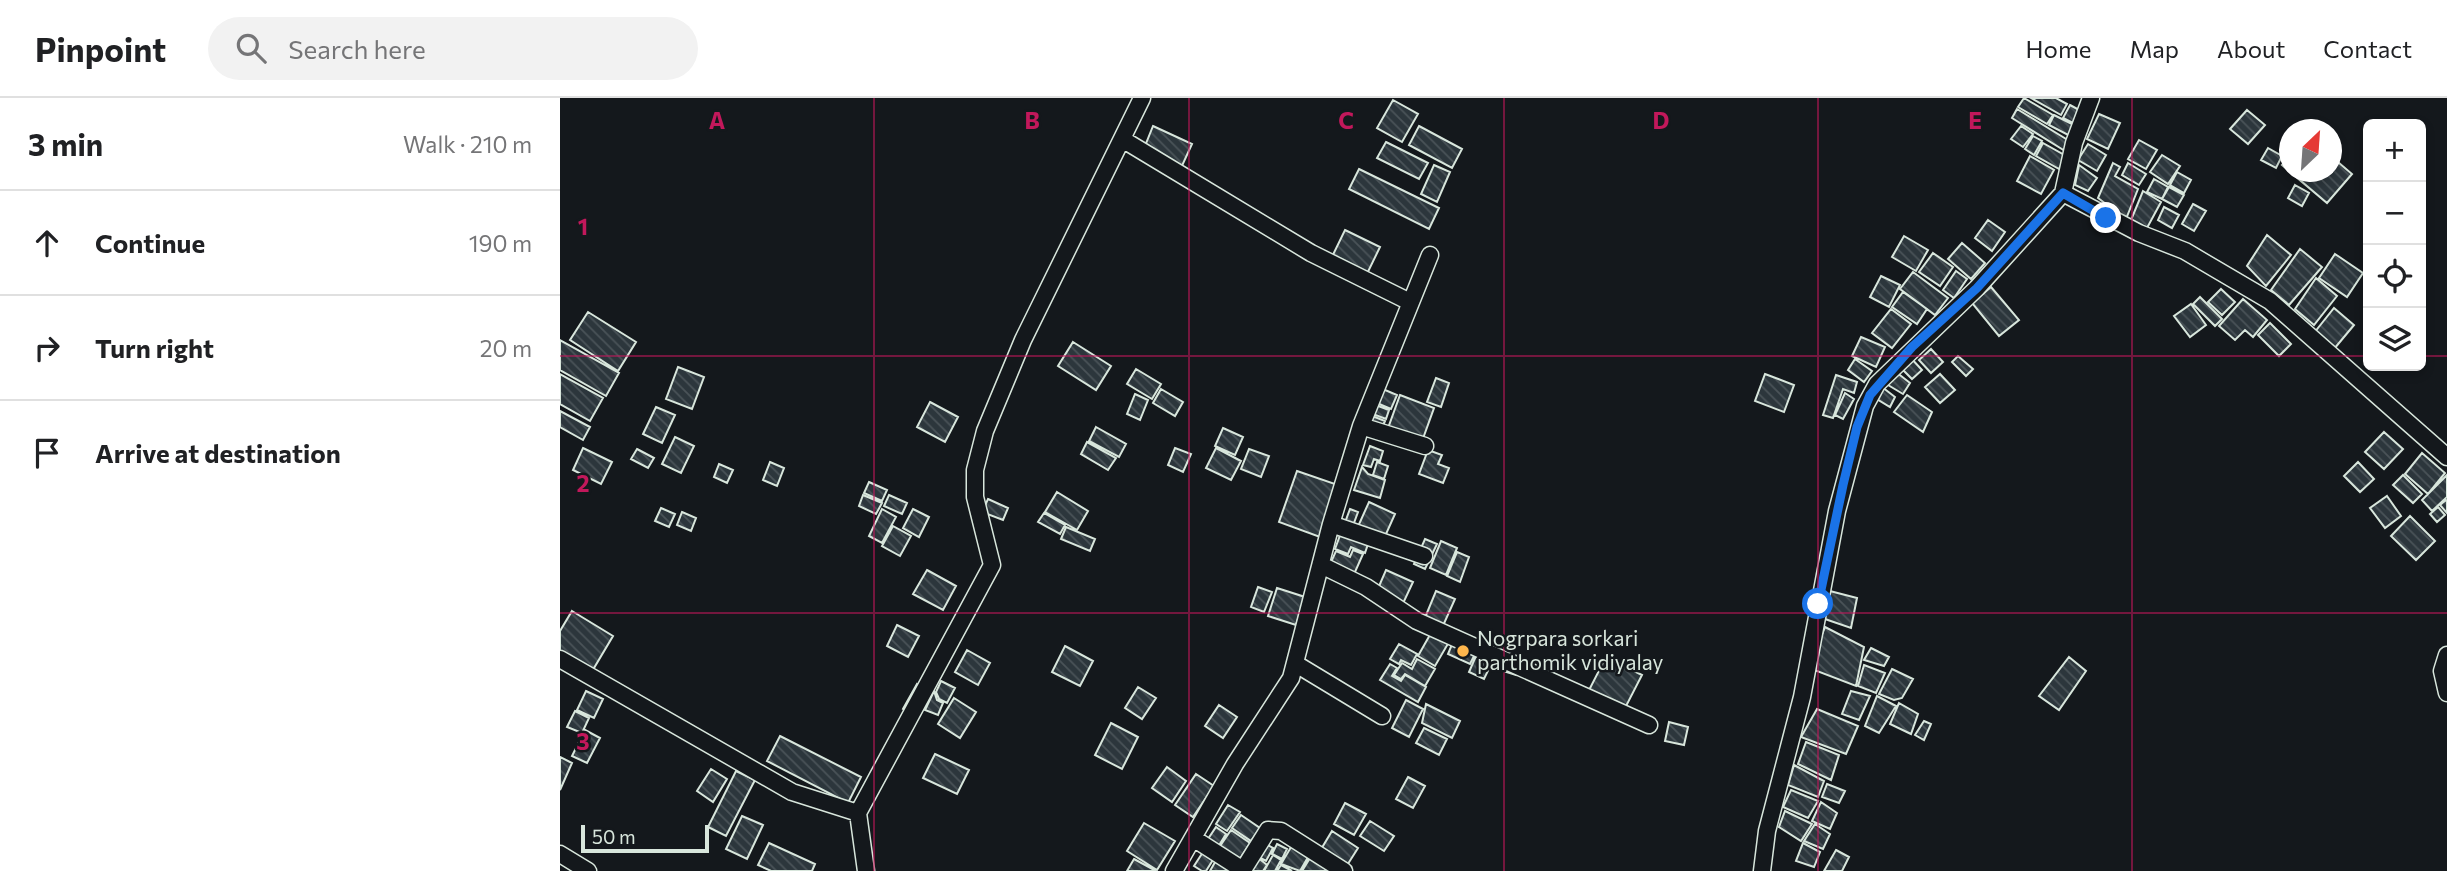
<!DOCTYPE html>
<meta charset="utf-8">
<style>
:root{--surface:#fff;--page:#f2f2f2;--text:#202124;--muted:#757577;--line:#e0e0e0}
body{margin:0;font-family:Commissioner,sans-serif;background:var(--page);color:var(--text)}
.controls{position:absolute;right:21px;top:21px;display:grid;overflow:hidden;border-radius:10px;box-shadow:0 4px 10px #0003}
.controls button{width:63px;height:63px;display:grid;place-items:center;padding:0;border:0;border-bottom:2px solid var(--line);background:var(--surface);color:var(--text);font:35px sans-serif}
.compass{position:absolute;left:1719px;top:21px;width:63px;height:63px;border-radius:50%;background:var(--surface);box-shadow:0 4px 10px #0003;rotate:25deg}
.scale{position:absolute;left:21px;bottom:18px;width:128px;box-sizing:border-box;padding-left:7px;border:4px solid #d8e6dc;border-top:0;font-size:19px;line-height:24px;white-space:nowrap;color:#d8e6dc;-webkit-text-stroke:5px #14181c;paint-order:stroke}
.stop{position:absolute;width:21px;height:21px;margin:-16px;border:5px solid #1a73e8;border-radius:50%;background:#fff}
.stop.end{background:#1a73e8;border-color:#fff;box-shadow:0 2px 7px #0008}
.list{margin:0;padding:0;list-style:none}
h2{display:flex;justify-content:space-between;align-items:center;height:91px;margin:0;padding:0 28px;font-size:30px}
h2 small{font-size:23px;font-weight:400;color:var(--muted)}
.list li{display:grid;grid-template-columns:46px 1fr auto;gap:21px;align-items:center;box-sizing:border-box;height:105px;padding:0 28px;border-top:2px solid var(--line)}
.list b{display:block;font-size:26px;white-space:nowrap}
.list em{font-size:23px;font-style:normal;color:var(--muted)}
.icon{flex:none;width:38px;height:38px;fill:none;stroke:currentColor;stroke-width:2;stroke-linecap:round;stroke-linejoin:round}
.map{position:relative;flex:none;width:1887px;height:773px;overflow:hidden}
header{display:flex;align-items:center;gap:42px;box-sizing:border-box;height:98px;padding:0 35px;background:var(--surface);border-bottom:2px solid var(--line)}
header strong{font-size:33px}
nav{display:flex;gap:38px;margin-inline-start:auto;font-size:24px}
.search{width:490px;height:63px;background:var(--page);display:flex;align-items:center;gap:18px;box-sizing:border-box;padding:0 24px;border-radius:38px;color:var(--muted);font-size:26px}
main{display:flex}
aside{flex:1;background:var(--surface)}
.map>svg:first-child{display:block}
</style>
<header>
<strong>Pinpoint</strong>
<div class="search"><svg class="icon" aria-label="search" viewBox="0 0 24 24"><circle cx="10" cy="10" r="6"/><path d="M15 15l6 6"/></svg>Search here</div>
<nav><a>Home</a><a>Map</a><a>About</a><a>Contact</a></nav>
</header>
<main>
<aside>
<h2>3 min<small>Walk · 210 m</small></h2>
<ul class="list">
<li><svg class="icon" aria-label="ahead" viewBox="0 0 24 24"><path d="M12 20V5M6 11l6-6 6 6"/></svg><div><b>Continue</b></div><em>190 m</em></li>
<li><svg class="icon" aria-label="right" viewBox="0 0 24 24"><path d="M7 20v-9h11M14 6l5 5-5 5"/></svg><div><b>Turn right</b></div><em>20 m</em></li>
<li><svg class="icon" aria-label="arrive" viewBox="0 0 24 24"><path d="M6 21V4h12l-3 4 3 4H6"/></svg><div><b>Arrive at destination</b></div></li>
</ul>
</aside>
<div class="map">
<svg width="1887" height="773" viewBox="0 0 1887 773">
<defs>
<pattern id="building-back-hatch" width="6" height="6" patternUnits="userSpaceOnUse" patternTransform="scale(1.75)"><rect width="6" height="6" fill="#2c363c"/><path d="M-1 5l2 2M0 0l6 6M5-1l2 2" fill="none" stroke="#4a5358"/></pattern>
</defs>
<rect width="100%" height="100%" fill="#14181c"/>
<!-- building -->
<path fill="url(#building-back-hatch)" stroke="#d8e6dc" stroke-width="2" d="M 1464,0 L 1493,17 L 1487,26 L 1458,9 Z
M 1471,0 L 1496,0 L 1507,6 L 1501,17 Z
M 833,2 L 858,16 L 842,44 L 817,30 Z
M 1510,7 L 1521,13 L 1515,26 L 1503,20 Z
M 1457,11 L 1511,44 L 1505,53 L 1452,20 Z
M 1687,12 L 1705,27 L 1688,46 L 1670,31 Z
M 1539,16 L 1560,25 L 1548,51 L 1527,41 Z
M 1494,17 L 1516,28 L 1510,38 L 1489,27 Z
M 593,28 L 632,46 L 621,70 L 583,53 Z
M 859,28 L 902,51 L 892,70 L 849,47 Z
M 1461,28 L 1473,36 L 1463,49 L 1451,41 Z
M 1473,38 L 1482,43 L 1474,57 L 1465,51 Z
M 1579,42 L 1597,52 L 1586,71 L 1568,61 Z
M 826,44 L 868,65 L 859,81 L 817,60 Z
M 1483,45 L 1506,58 L 1499,71 L 1476,58 Z
M 1528,46 L 1546,57 L 1537,73 L 1518,62 Z
M 1708,50 L 1722,58 L 1716,70 L 1701,62 Z
M 1602,57 L 1620,68 L 1608,86 L 1590,74 Z
M 1470,58 L 1494,72 L 1481,96 L 1457,83 Z
M 1730,59 L 1730,74 L 1772,74 L 1772,59 L 1792,76 L 1767,105 L 1722,67 Z
M 1553,65 L 1560,69 L 1555,78 L 1578,91 L 1566,121 L 1538,100 Z
M 1568,65 L 1586,76 L 1579,87 L 1562,77 Z
M 874,67 L 890,74 L 877,104 L 861,96 Z
M 1519,67 L 1537,80 L 1528,93 L 1515,87 Z
M 799,71 L 879,110 L 869,131 L 789,91 Z
M 1617,74 L 1631,82 L 1624,95 L 1610,87 Z
M 1594,81 L 1608,89 L 1602,101 L 1587,94 Z
M 1735,87 L 1749,95 L 1742,108 L 1728,100 Z
M 1609,89 L 1624,97 L 1617,109 L 1602,101 Z
M 1583,93 L 1601,104 L 1587,130 L 1571,122 Z
M 1633,106 L 1646,113 L 1634,133 L 1622,126 Z
M 1604,109 L 1619,117 L 1612,130 L 1598,122 Z
M 1428,122 L 1445,134 L 1432,153 L 1415,140 Z
M 785,132 L 820,149 L 804,182 L 769,165 Z
M 1707,137 L 1731,157 L 1706,188 L 1687,168 Z
M 1344,138 L 1368,152 L 1356,173 L 1332,159 Z
M 1402,145 L 1425,165 L 1411,181 L 1388,161 Z
M 1740,151 L 1762,169 L 1729,207 L 1711,192 Z
M 1373,155 L 1393,169 L 1380,188 L 1359,174 Z
M 1775,156 L 1803,175 L 1787,199 L 1759,180 Z
M 1396,173 L 1407,181 L 1394,200 L 1383,192 Z
M 1353,174 L 1388,200 L 1375,217 L 1340,191 Z
M 1321,178 L 1340,187 L 1329,209 L 1310,199 Z
M 1756,180 L 1777,198 L 1754,227 L 1735,211 Z
M 1431,189 L 1459,222 L 1439,238 L 1412,205 Z
M 1661,191 L 1675,204 L 1662,217 L 1648,204 Z
M 1343,194 L 1367,211 L 1357,226 L 1332,209 Z
M 1640,199 L 1662,221 L 1655,228 L 1633,206 Z
M 1683,201 L 1707,222 L 1693,239 L 1685,232 L 1675,242 L 1659,228 Z
M 1631,206 L 1646,227 L 1630,239 L 1614,218 Z
M 1774,210 L 1794,227 L 1774,251 L 1754,235 Z
M 1331,211 L 1351,226 L 1332,250 L 1312,235 Z
M 28,214 L 76,244 L 58,273 L 10,242 Z
M 1710,225 L 1731,246 L 1719,258 L 1698,237 Z
M 1301,239 L 1325,249 L 1316,269 L 1292,258 Z
M 0,242 L 59,275 L 46,298 L 0,272 Z
M 513,244 L 551,268 L 536,292 L 498,268 Z
M 1371,251 L 1383,264 L 1371,275 L 1359,262 Z
M 1349,258 L 1362,272 L 1352,281 L 1339,268 Z
M 1398,258 L 1413,271 L 1406,278 L 1392,264 Z
M 1295,261 L 1312,273 L 1304,284 L 1288,272 Z
M 118,269 L 144,279 L 132,311 L 106,301 Z
M 576,271 L 601,286 L 592,301 L 567,286 Z
M 1336,274 L 1350,285 L 1343,296 L 1323,284 Z
M 0,276 L 43,300 L 30,323 L 0,306 Z
M 1205,276 L 1234,287 L 1224,314 L 1195,303 Z
M 1380,276 L 1395,292 L 1380,305 L 1365,289 Z
M 1276,277 L 1297,284 L 1294,295 L 1283,291 L 1273,320 L 1263,317 Z
M 876,280 L 889,285 L 881,309 L 867,304 Z
M 818,289 L 837,297 L 831,311 L 812,303 Z
M 1322,289 L 1335,299 L 1330,309 L 1315,300 Z
M 601,291 L 623,304 L 615,318 L 593,305 Z
M 1285,295 L 1294,301 L 1283,321 L 1275,317 Z
M 575,296 L 588,302 L 580,322 L 567,316 Z
M 840,297 L 874,310 L 861,346 L 827,333 Z
M 1347,297 L 1372,314 L 1363,334 L 1334,314 Z
M 370,304 L 398,319 L 385,344 L 357,329 Z
M 813,306 L 829,312 L 826,321 L 810,315 Z
M 96,309 L 115,317 L 102,345 L 83,336 Z
M 0,313 L 30,329 L 23,342 L 0,329 Z
M 807,316 L 825,323 L 819,336 Z
M 536,329 L 566,346 L 559,359 L 529,343 Z
M 663,330 L 683,339 L 675,357 L 655,348 Z
M 1824,334 L 1843,351 L 1824,371 L 1805,354 Z
M 115,339 L 134,348 L 121,375 L 102,366 Z
M 527,344 L 556,360 L 548,372 L 521,356 Z
M 810,348 L 823,353 L 820,363 L 814,361 L 811,369 L 803,367 Z
M 23,350 L 52,364 L 41,386 L 13,372 Z
M 615,350 L 631,356 L 623,374 L 608,367 Z
M 656,350 L 681,363 L 671,382 L 646,370 Z
M 77,351 L 94,360 L 88,370 L 71,361 Z
M 689,351 L 709,358 L 701,379 L 681,371 Z
M 868,352 L 882,357 L 878,366 L 889,370 L 883,385 L 859,376 Z
M 1862,355 L 1885,375 L 1868,396 L 1845,376 Z
M 210,364 L 224,370 L 217,388 L 203,382 Z
M 817,364 L 828,368 L 824,381 L 813,377 Z
M 1798,364 L 1814,381 L 1800,394 L 1784,378 Z
M 159,366 L 173,372 L 167,385 L 154,379 Z
M 802,369 L 808,376 L 825,382 L 820,400 L 794,392 Z
M 737,373 L 778,387 L 760,439 L 719,424 Z
M 1843,377 L 1862,396 L 1853,405 L 1833,387 Z
M 1887,377 L 1887,399 L 1872,413 L 1862,402 Z
M 309,384 L 327,392 L 322,403 L 304,395 Z
M 497,394 L 528,413 L 517,432 L 485,414 Z
M 303,397 L 322,405 L 316,416 L 299,408 Z
M 329,397 L 347,405 L 342,416 L 324,408 Z
M 1827,398 L 1841,418 L 1825,430 L 1810,410 Z
M 428,401 L 448,410 L 443,422 L 422,414 Z
M 1886,402 L 1887,403 L 1887,415 L 1880,407 Z
M 809,404 L 835,416 L 822,445 L 796,433 Z
M 1878,409 L 1885,417 L 1877,424 L 1870,416 Z
M 101,410 L 115,416 L 109,429 L 95,423 Z
M 322,411 L 336,419 L 322,445 L 309,438 Z
M 353,411 L 369,419 L 359,439 L 343,430 Z
M 790,411 L 798,414 L 791,433 L 783,430 Z
M 122,414 L 136,420 L 131,433 L 117,427 Z
M 484,415 L 505,427 L 500,436 L 478,424 Z
M 1850,418 L 1875,443 L 1856,462 L 1831,438 Z
M 333,428 L 351,438 L 340,458 L 322,448 Z
M 506,429 L 535,441 L 530,453 L 501,441 Z
M 782,432 L 809,443 L 805,455 L 791,449 L 788,456 L 775,451 Z
M 865,441 L 877,446 L 865,471 L 854,466 Z
M 881,443 L 897,450 L 886,477 L 870,470 Z
M 793,452 L 803,456 L 791,483 L 767,473 L 776,453 L 790,459 Z
M 897,454 L 909,459 L 900,484 L 887,478 Z
M 367,472 L 396,488 L 383,512 L 353,496 Z
M 826,472 L 853,484 L 839,514 L 813,502 Z
M 698,489 L 712,494 L 704,514 L 691,509 Z
M 717,490 L 745,499 L 736,527 L 708,518 Z
M 1266,492 L 1297,500 L 1291,530 L 1262,520 Z
M 876,493 L 895,501 L 882,530 L 864,522 Z
M 12,513 L 53,538 L 31,575 L 0,556 L 0,533 Z
M 337,527 L 359,538 L 348,559 L 327,548 Z
M 1265,529 L 1304,549 L 1296,588 L 1249,570 Z
M 871,535 L 889,544 L 875,568 L 858,558 Z
M 895,539 L 918,550 L 910,566 L 888,556 Z
M 839,546 L 857,556 L 851,567 L 841,562 L 839,566 L 830,561 Z
M 505,548 L 533,563 L 520,588 L 492,574 Z
M 1311,550 L 1329,559 L 1324,568 L 1304,562 Z
M 919,551 L 935,558 L 924,581 L 909,574 Z
M 407,552 L 430,565 L 418,587 L 395,574 Z
M 939,553 L 961,559 L 956,577 L 934,570 Z
M 1046,559 L 1082,577 L 1063,614 L 1027,596 Z
M 1509,559 L 1526,573 L 1499,612 L 1479,598 Z
M 857,561 L 875,571 L 865,588 L 845,576 L 841,581 L 834,577 L 842,565 L 852,571 Z
M 830,566 L 837,570 L 832,578 L 841,583 L 845,577 L 866,589 L 858,604 L 820,582 Z
M 1304,567 L 1325,575 L 1316,595 L 1298,588 Z
M 1332,571 L 1353,581 L 1342,600 L 1334,602 L 1319,596 Z
M 381,583 L 395,590 L 387,605 L 379,601 L 376,594 Z
M 357,586 L 365,592 L 351,616 L 343,611 Z
M 578,589 L 596,600 L 582,621 L 565,610 Z
M 26,593 L 43,601 L 34,620 L 17,612 Z
M 374,593 L 377,602 L 383,605 L 378,617 L 365,612 Z
M 1291,593 L 1310,598 L 1299,622 L 1282,616 Z
M 1317,598 L 1336,608 L 1319,635 L 1305,628 Z
M 394,600 L 416,614 L 400,640 L 378,626 Z
M 846,602 L 863,611 L 849,639 L 832,630 Z
M 1339,605 L 1358,616 L 1351,636 L 1330,626 Z
M 866,606 L 900,623 L 892,640 L 862,625 Z
M 659,607 L 677,619 L 663,640 L 645,628 Z
M 1257,611 L 1298,628 L 1286,656 L 1241,639 Z
M 15,613 L 29,620 L 22,635 L 7,629 Z
M 1364,623 L 1371,626 L 1364,642 L 1355,637 Z
M 1109,624 L 1128,629 L 1124,647 L 1105,643 Z
M 551,625 L 578,639 L 562,671 L 535,657 Z
M 864,630 L 887,641 L 879,657 L 856,645 Z
M 25,632 L 40,640 L 27,665 L 12,658 Z
M 220,638 L 301,679 L 288,705 L 207,663 Z
M 1246,644 L 1279,657 L 1271,682 L 1238,666 Z
M 375,656 L 409,672 L 397,696 L 363,680 Z
M 0,659 L 12,665 L 0,692 Z
M 1234,667 L 1264,683 L 1258,699 L 1228,687 Z
M 607,669 L 626,683 L 612,704 L 592,690 Z
M 151,671 L 167,681 L 153,704 L 137,693 Z
M 176,673 L 195,682 L 166,738 L 148,729 Z
M 636,676 L 654,688 L 633,719 L 615,707 Z
M 848,679 L 865,688 L 853,710 L 836,701 Z
M 1267,686 L 1285,693 L 1279,705 L 1262,699 Z
M 1231,692 L 1258,703 L 1248,720 L 1223,709 Z
M 1261,704 L 1277,715 L 1270,731 L 1252,723 Z
M 785,705 L 806,716 L 794,737 L 774,726 Z
M 668,707 L 680,714 L 667,733 L 656,726 Z
M 1225,713 L 1252,726 L 1241,743 L 1219,729 Z
M 681,717 L 700,730 L 691,743 L 672,730 Z
M 182,718 L 203,727 L 187,761 L 166,751 Z
M 810,723 L 834,738 L 824,753 L 800,738 Z
M 584,725 L 615,743 L 597,772 L 567,753 Z
M 1255,726 L 1270,736 L 1263,751 L 1244,743 Z
M 656,729 L 666,736 L 655,754 L 644,747 Z
M 671,732 L 690,745 L 676,767 L 656,754 Z
M 772,733 L 798,750 L 786,769 L 760,753 Z
M 702,744 L 713,750 L 706,763 L 695,757 Z
M 734,744 L 751,754 L 740,773 L 721,766 Z
M 209,745 L 255,766 L 252,773 L 211,773 L 198,767 Z
M 1243,745 L 1260,754 L 1254,769 L 1236,763 Z
M 717,746 L 727,751 L 722,761 L 712,756 Z
M 645,751 L 656,757 L 646,773 L 642,773 L 634,768 Z
M 1276,752 L 1289,759 L 1282,773 L 1264,773 Z
M 713,757 L 721,762 L 715,773 L 704,773 Z
M 696,758 L 707,767 L 703,773 L 691,773 Z
M 658,759 L 681,773 L 650,773 Z
M 750,760 L 769,772 L 769,773 L 742,773 Z
M 574,761 L 596,773 L 567,773 Z
M 721,767 L 732,773 L 717,773 Z"/>
<g fill="none" stroke-linecap="round" stroke-linejoin="round">
<defs>
<path id="minor" d="M 562,41 L 751,155 L 850,204
M 1503,95 L 1514,45 L 1531,0
M 801,328 L 865,348
M 771,426 L 864,458
M 761,467 L 806,489 L 857,523 L 1089,627
M 1887,557 L 1882,573 L 1887,595
M 0,561 L 232,694 L 298,715
M 736,566 L 822,618
M 633,740 L 683,772 L 708,732 L 721,733 L 784,773
M 0,756 L 28,773
M 306,773 L 298,715 L 432,467 L 415,399 L 415,372 L 425,333 L 463,242 L 582,0
M 614,773 L 675,666 L 731,580 L 771,426 L 801,328 L 870,157
M 1202,773 L 1207,733 L 1242,599 L 1277,413 L 1305,308 L 1317,286 L 1417,190 L 1503,95 L 1579,135 L 1625,153 L 1710,203 L 1887,359"/>
</defs>
<!-- minor casing -->
<use href="#minor" stroke="#d8e6dc" stroke-width="19"/>
<!-- minor -->
<use href="#minor" stroke="#14181c" stroke-width="16"/>
</g>
<g fill="none" stroke-linecap="round" stroke-linejoin="round">
<!-- route -->
<path stroke="#1a73e8" stroke-width="9" d="M 1258,506 L 1283,387 L 1297,329 L 1310,297 L 1352,249 L 1417,190 L 1503,95 L 1546,120"/>
</g>
<!-- grid -->
<path fill="none" stroke="#c2185b" stroke-width="2" stroke-opacity="0.55" d="M 314,0 L 314,773M 629,0 L 629,773M 944,0 L 944,773M 1258,0 L 1258,773M 1572,0 L 1572,773M 0,258 L 1808,258M 1861,258 L 1887,258M 0,515 L 1887,515"/>
<!-- markers -->
<circle fill="#ffb74d" stroke="#14181c" stroke-width="2.5" cx="903" cy="553" r="7"/>
<g text-anchor="middle" stroke-width="5" stroke-linejoin="round" paint-order="stroke">
<!-- poi labels -->
<g font-size="21" fill="#d8e6dc" stroke="#14181c" text-anchor="start">
<text x="917" y="548">Nogrpara sorkari<tspan x="917" dy="24">parthomik vidiyalay</tspan></text>
</g>
</g>
<g font-size="23" text-anchor="middle" font-weight="bold" fill="#c2185b" stroke="#14181c" stroke-width="5" stroke-linejoin="round" paint-order="stroke">
<text x="157" y="31">A</text>
<text x="472" y="31">B</text>
<text x="786" y="31">C</text>
<text x="1101" y="31">D</text>
<text x="1415" y="31">E</text>
<text x="23" y="137">1</text>
<text x="23" y="394">2</text>
<text x="23" y="652">3</text>
</g>
</svg>
<div class="controls">
<button>+</button>
<button>−</button>
<button><svg class="icon" aria-label="locate" viewBox="0 0 24 24"><circle cx="12" cy="12" r="6"/><path d="M12 2v4M12 18v4M2 12h4M18 12h4"/></svg></button>
<button><svg class="icon" aria-label="layers" viewBox="0 0 24 24"><path d="M12 4l9 5-9 5-9-5zM3 14l9 5 9-5"/></svg></button>
</div>
<svg class="compass" viewBox="-18 -18 36 36"><path d="M0-13l5 13h-10z" fill="#e53935"/><path d="M0 13l5-13h-10z" fill="#757577"/></svg>
<div class="scale">50 m</div>
<div class="stop" style="left:1258px;top:506px"></div>
<div class="stop end" style="left:1546px;top:120px"></div>
</div>
</main>
